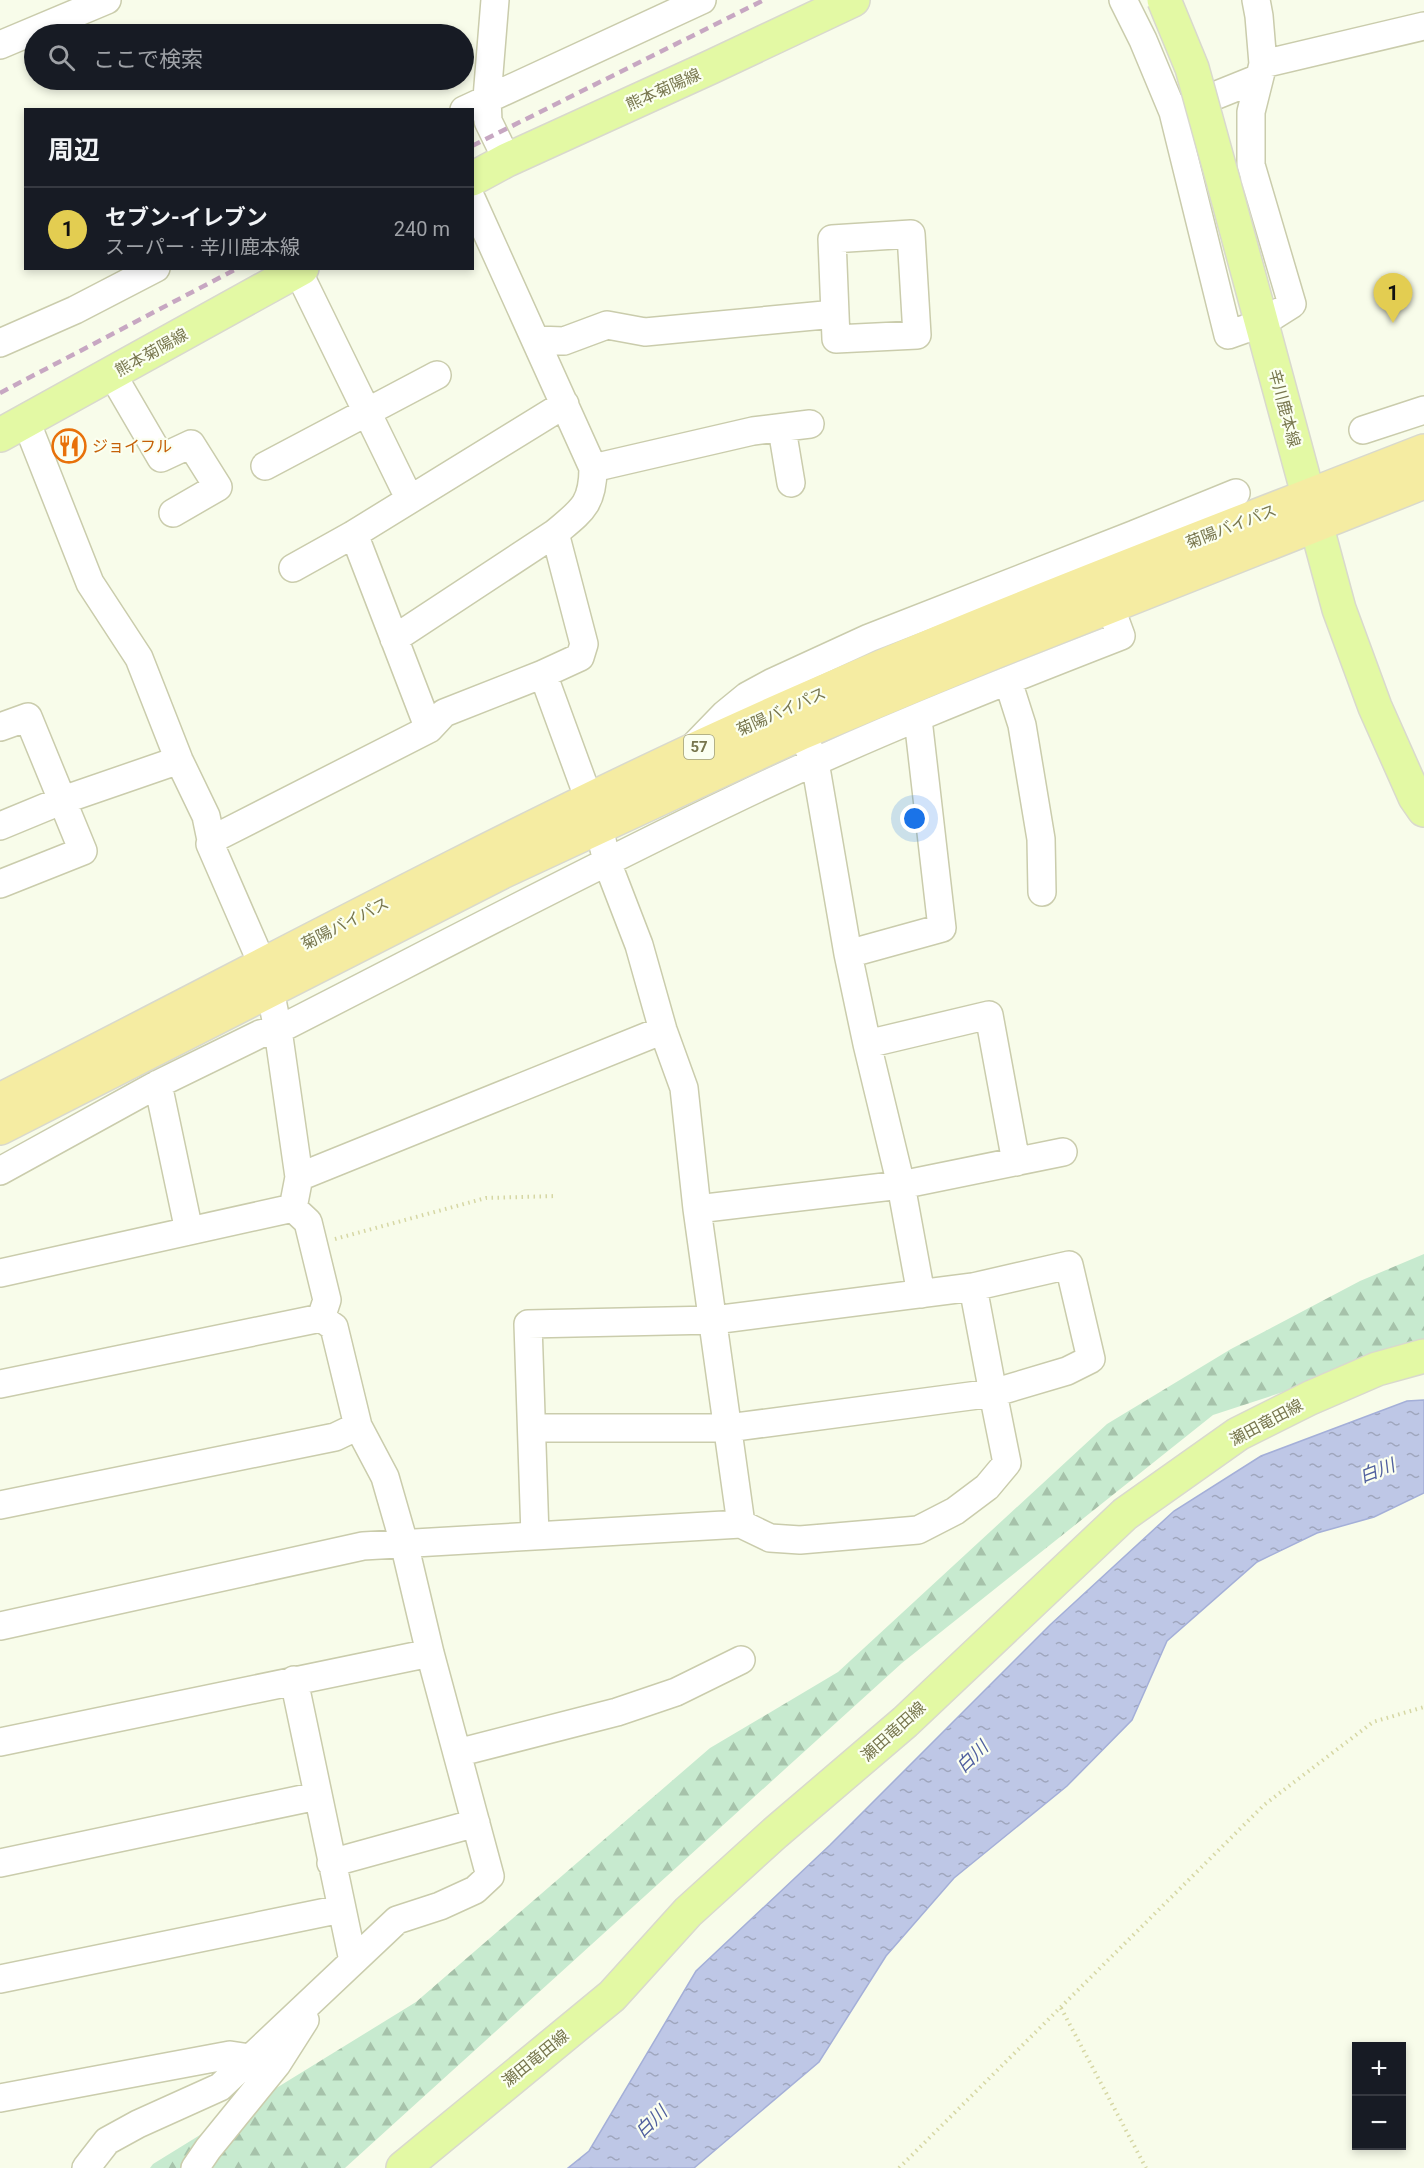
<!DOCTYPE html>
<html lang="ja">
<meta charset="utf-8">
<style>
:root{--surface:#171b24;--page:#242831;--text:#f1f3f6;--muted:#9ea1a6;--line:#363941;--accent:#e3cd51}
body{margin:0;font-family:Roboto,"Noto Sans JP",sans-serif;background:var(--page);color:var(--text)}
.controls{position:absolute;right:18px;bottom:18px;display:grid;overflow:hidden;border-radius:0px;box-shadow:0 3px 9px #0003}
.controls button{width:54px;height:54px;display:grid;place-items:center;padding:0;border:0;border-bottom:2px solid var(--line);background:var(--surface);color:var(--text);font:30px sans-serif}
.you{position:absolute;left:915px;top:819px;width:21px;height:21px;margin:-15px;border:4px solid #fff;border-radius:50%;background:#1a73e8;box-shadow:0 0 0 9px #1a73e833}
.badge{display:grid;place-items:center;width:39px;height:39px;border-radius:50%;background:var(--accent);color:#111;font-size:20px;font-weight:700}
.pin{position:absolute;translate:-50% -50px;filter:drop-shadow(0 2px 3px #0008)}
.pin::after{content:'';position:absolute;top:32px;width:21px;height:18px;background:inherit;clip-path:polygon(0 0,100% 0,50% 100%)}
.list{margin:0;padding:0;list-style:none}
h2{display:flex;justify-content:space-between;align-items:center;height:78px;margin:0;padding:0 24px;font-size:26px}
h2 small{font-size:20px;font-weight:400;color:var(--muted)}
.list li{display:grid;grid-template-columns:39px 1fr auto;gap:18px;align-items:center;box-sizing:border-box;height:84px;padding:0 24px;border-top:2px solid var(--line)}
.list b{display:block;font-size:22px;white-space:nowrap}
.list p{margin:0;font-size:20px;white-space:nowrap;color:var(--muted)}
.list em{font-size:20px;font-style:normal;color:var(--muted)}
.icon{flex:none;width:33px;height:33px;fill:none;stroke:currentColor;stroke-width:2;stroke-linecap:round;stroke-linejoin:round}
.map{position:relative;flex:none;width:1424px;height:2168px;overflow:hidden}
.search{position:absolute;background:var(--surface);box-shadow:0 3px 9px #0003;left:24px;top:24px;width:450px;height:66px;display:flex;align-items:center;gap:15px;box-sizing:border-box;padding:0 21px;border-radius:33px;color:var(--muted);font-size:22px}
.panel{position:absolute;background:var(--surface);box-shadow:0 3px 9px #0003;left:24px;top:108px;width:450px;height:162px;border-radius:0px}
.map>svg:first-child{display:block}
</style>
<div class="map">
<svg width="1424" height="2168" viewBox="0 0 1424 2168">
<defs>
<pattern id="forest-firs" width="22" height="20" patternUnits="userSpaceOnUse" patternTransform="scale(1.5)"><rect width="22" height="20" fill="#c7eacf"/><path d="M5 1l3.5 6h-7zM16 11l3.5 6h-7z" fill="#a6c2aa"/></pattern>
<pattern id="water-ripples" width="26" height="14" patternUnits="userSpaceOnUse" patternTransform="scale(1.5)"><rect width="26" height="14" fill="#bec7e6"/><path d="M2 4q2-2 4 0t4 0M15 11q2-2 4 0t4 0" fill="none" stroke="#9fa6bd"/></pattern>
</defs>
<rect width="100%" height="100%" fill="#f8fcea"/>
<!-- forest -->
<path fill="url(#forest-firs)" d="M 1424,1254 L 1424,1346 L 1213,1415 L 902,1663 L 345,2168 L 150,2168 L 153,2164 L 416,2002 L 710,1748 L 838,1672 L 1107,1424 L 1231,1349 L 1360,1281 Z"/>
<!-- water -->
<path fill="url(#water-ripples)" stroke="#a4afd8" stroke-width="1.5" d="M 1424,1400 L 1424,1493 L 1374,1517 L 1317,1533 L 1257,1562 L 1167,1641 L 1132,1720 L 1067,1786 L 954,1878 L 886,1956 L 819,2062 L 694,2168 L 568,2168 L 589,2151 L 696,1971 L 830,1845 L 1050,1625 L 1174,1511 L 1261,1456 L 1407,1401 Z"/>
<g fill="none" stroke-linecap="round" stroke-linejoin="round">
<defs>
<path id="minor" d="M 495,0 L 487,98 L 488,121 L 507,160
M 1123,0 L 1143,40 L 1173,112 L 1228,335 L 1262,323 L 1292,304 L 1251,165 L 1251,112 L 1263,64 L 1259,16 L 1256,0
M 0,45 L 107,0
M 1263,64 L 1424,26
M 1182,109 L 1259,78
M 464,110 L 702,0
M 472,200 L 593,468 C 593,505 581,511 555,533 L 584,644 L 580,657 L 543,674
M 298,271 L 409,498
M 536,340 L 564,341 L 607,325 L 645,332 L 835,314 L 832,239 L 911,234 L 917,335 L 836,339 L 835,314
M 0,343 L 75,310 L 156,268
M 112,374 L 161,458 L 191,444 L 218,487 L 173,513
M 26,421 L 90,583 L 139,658 L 179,760 L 206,816 L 211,840 L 210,844 L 267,975 L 278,1030 L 299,1177 L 293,1208 L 308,1222 L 327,1300 L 321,1318
M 782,429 L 791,483
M 1363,430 L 1424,410
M 265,466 L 437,375
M 593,468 L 753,431 L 810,424
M 354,534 L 429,729
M 1135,534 L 1236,493
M 293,568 L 354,534 L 565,404
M 394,639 L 555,533
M 1008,681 L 1022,725 L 1041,839 L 1042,892
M 0,727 L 28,717 L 83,851 L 0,884
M 694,746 L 725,714 L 747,696 L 771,683 L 869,638 L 1135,534 L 1146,559
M 808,747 L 815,762 L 848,954 L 867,1044 L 901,1185 L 921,1294
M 0,826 L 63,800 L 179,760
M 211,840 L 429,729 L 444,713 L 543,674 L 599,827 L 607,862 L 639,945 L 663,1030 L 684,1088 L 697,1209 L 741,1524
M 848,954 L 942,928 L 918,719
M 867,1044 L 989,1015 L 1016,1162
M 158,1084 L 189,1231
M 0,1171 L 158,1084 L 260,1034 L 278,1030 C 429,953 580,873 733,800 C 859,739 990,687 1121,636 L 1110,606
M 299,1177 L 663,1030
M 697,1209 L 901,1185 L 1063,1152
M 0,1273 L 293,1208
M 0,1384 L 321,1318 L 334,1327 L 358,1426 L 385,1477 L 404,1543 L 430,1653 L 490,1876 L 475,1890 L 440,1906 L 397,1920 L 220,2087 L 138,2124 L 107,2141 L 86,2168
M 532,1428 L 728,1428 L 993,1393 L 973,1287
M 0,1505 L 335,1437 L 358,1426
M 0,1626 L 363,1546 C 489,1538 615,1532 741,1524 L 770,1538 L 800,1540 L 918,1530 L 955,1511 L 987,1487 L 1007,1463 L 993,1393 L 1067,1371 L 1091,1359 L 1069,1265 L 973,1287 L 714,1320 L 528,1324 L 535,1536
M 294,1680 L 353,1961
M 0,1742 L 430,1653
M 457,1753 L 617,1712 L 676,1692 L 741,1660
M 0,1863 L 317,1796
M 331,1863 L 476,1823
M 0,1979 L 341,1909
M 0,2098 L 230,2055 L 250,2058
M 195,2168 L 208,2149 L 277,2064 L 305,2020"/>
<path id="major" d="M 472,179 L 507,160 L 711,67 L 853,0
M 1224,184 L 1339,609 L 1375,707 L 1415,797 L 1424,810
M 0,435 L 302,268
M 403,2168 L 612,1996 L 688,1912 L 775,1833 L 905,1722 L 1125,1514 L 1238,1434 L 1310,1398 L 1377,1369 L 1424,1356"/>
<path id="highway" d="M 0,1100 C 229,984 456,861 689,752 C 929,640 1177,547 1424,451
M 0,1128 L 502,872 L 801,733 L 995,652 L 1424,482"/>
</defs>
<!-- minor casing -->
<use href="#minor" stroke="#caccac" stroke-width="30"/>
<!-- major casing -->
<use href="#major" stroke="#d9d9cd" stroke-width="36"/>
<!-- highway casing -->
<use href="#highway" stroke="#d9d9cd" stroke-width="36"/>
<!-- path -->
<path stroke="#d6d7a4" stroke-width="4" stroke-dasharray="1.5 4.5" stroke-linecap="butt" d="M 335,1239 L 486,1198 L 557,1196
M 1061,2008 L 1146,2168
M 899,2168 L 1264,1805 L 1373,1722 L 1424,1707"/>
<!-- minor -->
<use href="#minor" stroke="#fff" stroke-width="27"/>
<!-- major -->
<use href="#major" stroke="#e3f9a4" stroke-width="33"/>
<!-- highway -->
<use href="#highway" stroke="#f5eca2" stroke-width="33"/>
<!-- rail -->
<path stroke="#c7a7c2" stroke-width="4.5" stroke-dasharray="9 6" stroke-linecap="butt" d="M 472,146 L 764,0
M 0,393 L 238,268"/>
<defs>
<path id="major-bridge" d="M 1164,0 L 1192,68 L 1224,184"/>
</defs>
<!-- major-bridge casing -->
<use href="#major-bridge" stroke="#d9d9cd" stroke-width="36" stroke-linecap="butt"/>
<!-- major-bridge -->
<use href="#major-bridge" stroke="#e3f9a4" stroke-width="33"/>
</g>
<!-- icons -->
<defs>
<symbol id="restaurant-ring" viewBox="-11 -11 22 22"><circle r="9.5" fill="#fbfff0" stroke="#e8710a" stroke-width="1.5"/><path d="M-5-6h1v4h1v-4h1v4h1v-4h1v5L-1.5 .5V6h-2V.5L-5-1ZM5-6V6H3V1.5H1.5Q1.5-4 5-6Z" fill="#e8710a"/></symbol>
</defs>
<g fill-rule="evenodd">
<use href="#restaurant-ring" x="50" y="427" width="38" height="38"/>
</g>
<g text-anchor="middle" stroke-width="4.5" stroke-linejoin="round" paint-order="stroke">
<!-- shield labels -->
<rect fill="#fbfff0" stroke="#9f9f7e" stroke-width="1.5" x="684" y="735" width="30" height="24" rx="4.5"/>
<g font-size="15" font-weight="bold" fill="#77764d">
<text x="699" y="752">57</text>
</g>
<!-- street labels -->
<g font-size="16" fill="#77764d" stroke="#fbfff0">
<text transform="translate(663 89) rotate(-24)" y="6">熊本菊陽線</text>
<text transform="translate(151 352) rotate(-29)" y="6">熊本菊陽線</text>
<text transform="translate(1285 408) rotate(75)" y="6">辛川鹿本線</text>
<text transform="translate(1231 526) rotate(-21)" y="6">菊陽バイパス</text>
<text transform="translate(781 711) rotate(-24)" y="6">菊陽バイパス</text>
<text transform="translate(345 923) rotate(-27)" y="6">菊陽バイパス</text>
<text transform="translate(1266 1422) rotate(-28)" y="6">瀬田竜田線</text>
<text transform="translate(893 1731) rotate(-42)" y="6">瀬田竜田線</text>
<text transform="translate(535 2058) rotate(-39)" y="6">瀬田竜田線</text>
</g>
<!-- food labels -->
<g font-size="16" fill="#c56008" stroke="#fbfff0" text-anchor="start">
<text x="92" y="452">ジョイフル</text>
</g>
<!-- water labels -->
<g font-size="18" font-style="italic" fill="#50609f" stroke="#fbfff0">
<text transform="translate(1377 1471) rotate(-21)" y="6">白川</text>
<text transform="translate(972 1757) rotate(-44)" y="6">白川</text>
<text transform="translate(651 2122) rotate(-44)" y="6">白川</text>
</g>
</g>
</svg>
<div class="controls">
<button>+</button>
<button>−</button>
</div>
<div class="you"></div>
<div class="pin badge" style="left:1393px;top:323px">1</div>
<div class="search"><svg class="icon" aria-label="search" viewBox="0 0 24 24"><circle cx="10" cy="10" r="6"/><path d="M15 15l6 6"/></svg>ここで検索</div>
<section class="panel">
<h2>周辺<small></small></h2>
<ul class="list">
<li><span class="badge">1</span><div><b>セブン-イレブン</b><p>スーパー · 辛川鹿本線</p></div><em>240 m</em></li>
</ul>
</section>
</div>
